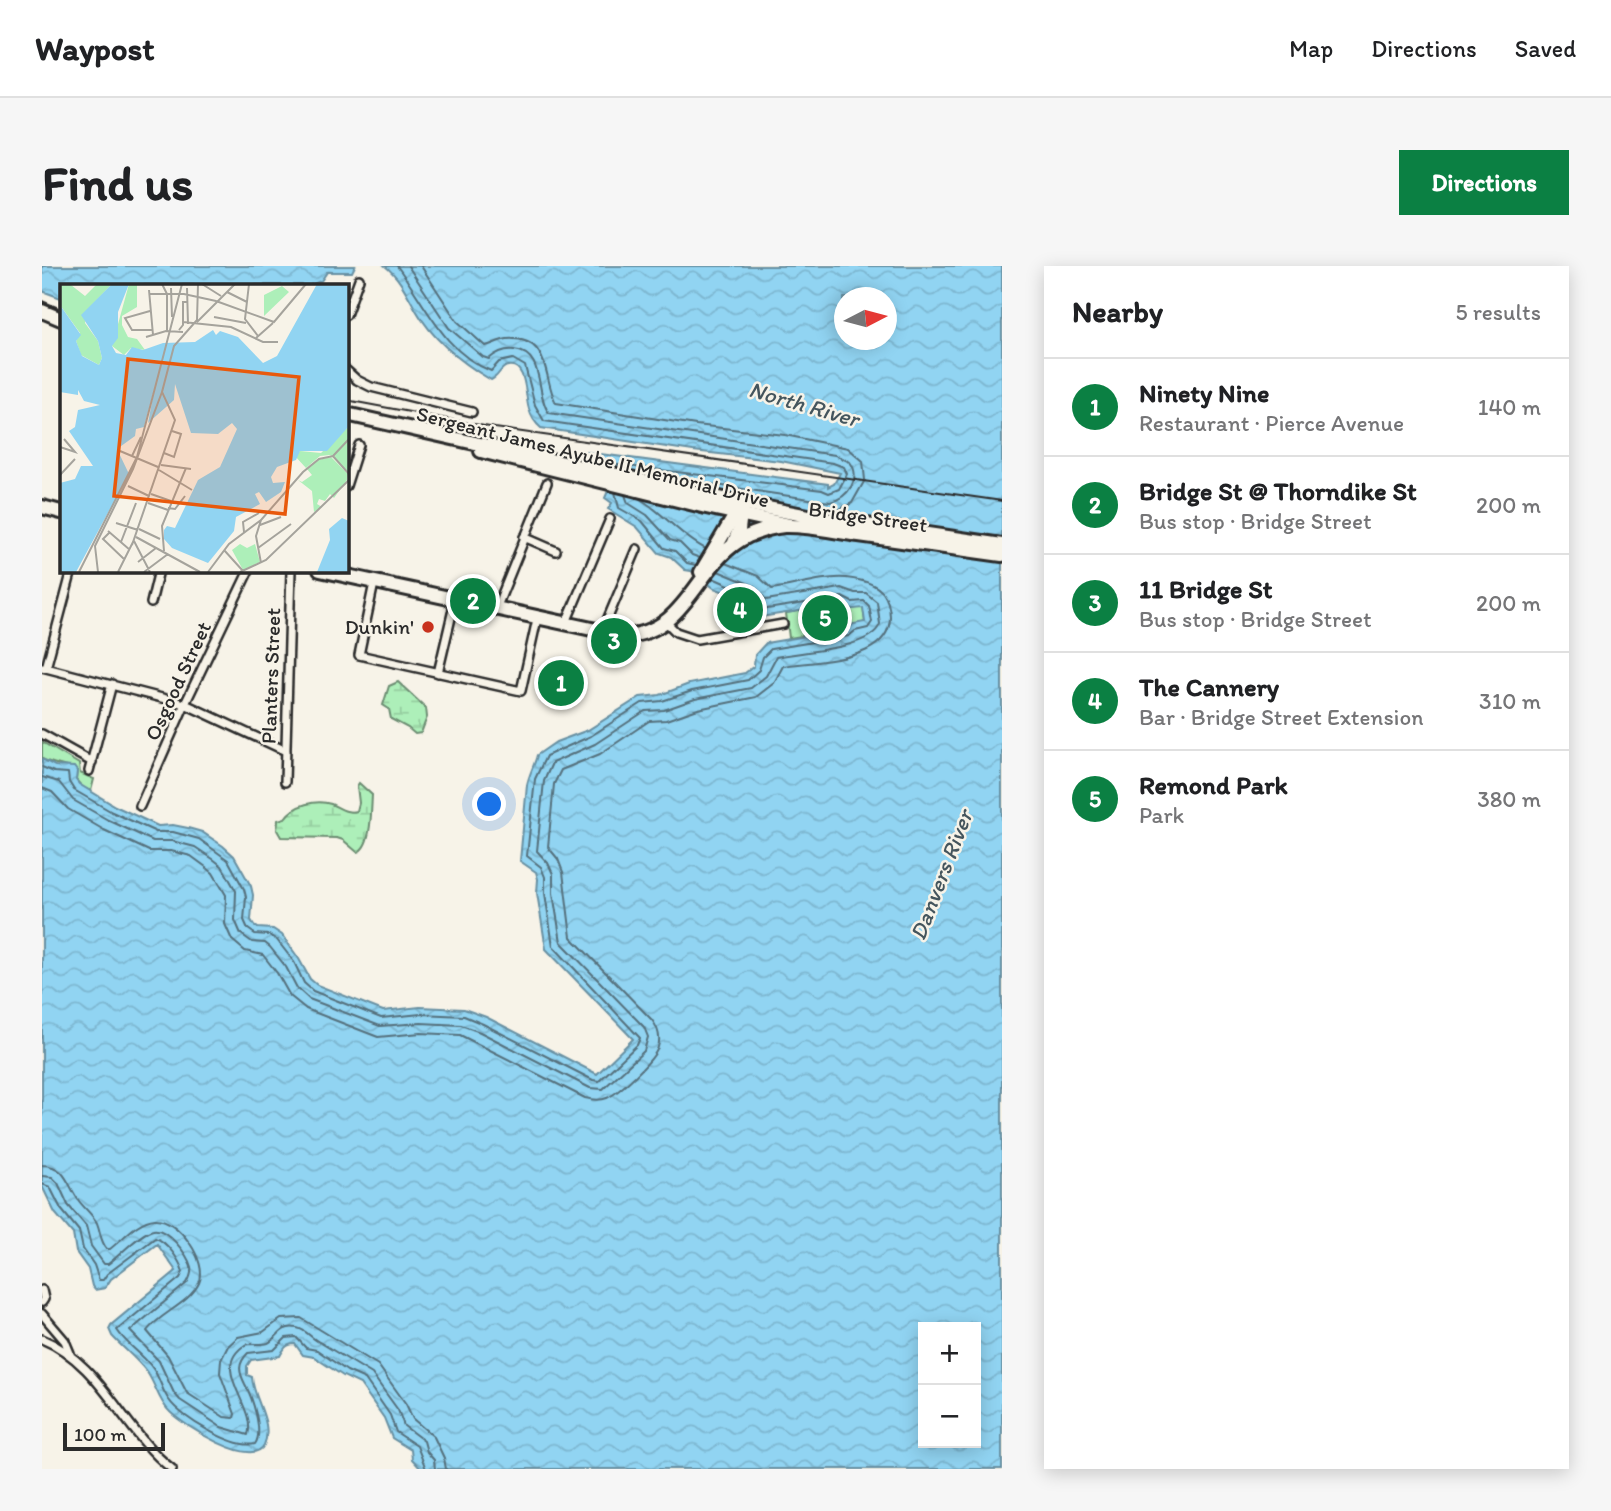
<!DOCTYPE html>
<meta charset="utf-8">
<style>
:root{--surface:#fff;--page:#f6f6f6;--text:#202124;--muted:#757577;--line:#e0e0e0;--accent:#0b8043}
body{margin:0;font-family:Itim,sans-serif;background:var(--page);color:var(--text)}
.controls{position:absolute;right:21px;bottom:21px;display:grid;overflow:hidden;border-radius:0px;box-shadow:0 4px 18px #0003}
.controls button{width:63px;height:63px;display:grid;place-items:center;padding:0;border:0;border-bottom:2px solid var(--line);background:var(--surface);color:var(--text);font:35px sans-serif}
.compass{position:absolute;left:792px;top:21px;width:63px;height:63px;border-radius:50%;background:var(--surface);box-shadow:0 4px 18px #0003;rotate:84deg}
.scale{position:absolute;left:21px;bottom:18px;width:102px;box-sizing:border-box;padding-left:7px;border:4px solid #2b2b2b;border-top:0;font-size:19px;line-height:24px;white-space:nowrap;color:#2b2b2b;-webkit-text-stroke:5px #f7f3e8;paint-order:stroke}
.you{position:absolute;left:448px;top:539px;width:24px;height:24px;margin:-18px;border:5px solid #fff;border-radius:50%;background:#1a73e8;box-shadow:0 0 0 10px #1a73e833}
.badge{display:grid;place-items:center;width:46px;height:46px;border-radius:50%;background:var(--accent);color:#fff;font-size:23px;font-weight:700}
.pin{position:absolute;translate:-50% -50%;border:4px solid #fff;box-shadow:0 2px 7px #0006}
.list{margin:0;padding:0;list-style:none}
h2{display:flex;justify-content:space-between;align-items:center;height:91px;margin:0;padding:0 28px;font-size:30px}
h2 small{font-size:23px;font-weight:400;color:var(--muted)}
.list li{display:grid;grid-template-columns:46px 1fr auto;gap:21px;align-items:center;box-sizing:border-box;height:98px;padding:0 28px;border-top:2px solid var(--line)}
.list b{display:block;font-size:26px;white-space:nowrap}
.list p{margin:0;font-size:23px;white-space:nowrap;color:var(--muted)}
.list em{font-size:23px;font-style:normal;color:var(--muted)}
.map{position:relative;flex:none;width:960px;height:1203px;overflow:hidden;border-radius:0px}
header{display:flex;align-items:center;gap:42px;box-sizing:border-box;height:98px;padding:0 35px;background:var(--surface);border-bottom:2px solid var(--line)}
header strong{font-size:33px}
nav{display:flex;gap:38px;margin-inline-start:auto;font-size:24px}
.intro{display:flex;align-items:center;justify-content:space-between;box-sizing:border-box;height:168px;padding:0 42px}
h1{margin:0;font-size:49px}
.button{padding:18px 32px;border-radius:0px;background:var(--accent);color:#fff;font-size:24px;font-weight:700}
main{display:flex;gap:42px;padding:0 42px}
aside{flex:1;background:var(--surface);border-radius:0px;box-shadow:0 4px 18px #0003}
.map>svg:first-child{display:block}
</style>
<header>
<strong>Waypost</strong>
<nav><a>Map</a><a>Directions</a><a>Saved</a></nav>
</header>
<div class="intro"><h1>Find us</h1><a class="button">Directions</a></div>
<main>
<div class="map">
<svg width="960" height="1203" viewBox="0 0 960 1203">
<defs>
<pattern id="grass-tufts" width="24" height="20" patternUnits="userSpaceOnUse" patternTransform="scale(1.75)"><rect width="24" height="20" fill="#adefb9"/><path d="M3 7l-1-3M5 7V3M7 7l1-3M15 17l-1-3M17 17v-4M19 17l1-3" fill="none" stroke="#95cd9f"/></pattern>
<pattern id="wetland-marsh" width="20" height="14" patternUnits="userSpaceOnUse" patternTransform="scale(1.75)"><rect width="20" height="14" fill="#adefb9"/><path d="M1 5h8M5 5V1M11 12h8M15 12V8" fill="none" stroke="#95cd9f"/></pattern>
<pattern id="water-waves" width="16" height="10" patternUnits="userSpaceOnUse" patternTransform="scale(1.75)"><rect width="16" height="10" fill="#91d4f2"/><path d="M0 5q4-4 8 0t8 0" fill="none" stroke="#7db6d0"/></pattern>
</defs>
<rect width="100%" height="100%" fill="#f7f3e8"/>
<filter id="ink" filterUnits="userSpaceOnUse"><feTurbulence type="fractalNoise" baseFrequency=".0143" numOctaves="2"/><feDisplacementMap in="SourceGraphic" scale="14" xChannelSelector="R" yChannelSelector="G"/><feConvolveMatrix kernelMatrix="1 2 1 2 8 2 1 2 1" color-interpolation-filters="sRGB"/></filter>
<g filter="url(#ink)">
<!-- grass -->
<path fill="url(#grass-tufts)" stroke="#6c8d72" stroke-width="2" d="M 802,338 L 821,341 L 823,356 L 806,363 L 747,372 L 744,347 Z
M 0,476 L 37,498 L 38,507 L 52,513 L 49,525 L 41,522 L 34,514 L 35,505 C 23,499 12,499 0,493 Z"/>
<!-- wetland -->
<path fill="url(#wetland-marsh)" stroke="#6c8d72" stroke-width="2" d="M 356,416 L 384,442 L 385,451 L 379,467 L 373,468 L 366,462 L 349,453 L 347,443 L 341,439 L 347,420 Z
M 317,517 L 330,529 C 329,543 330,582 315,586 L 301,574 L 295,572 L 239,571 L 235,564 L 236,554 L 243,552 C 252,539 274,533 289,538 C 298,542 305,548 315,545 L 317,537 L 315,520 Z"/>
<!-- water -->
<path fill="url(#water-waves)" stroke="#6890a2" stroke-width="2" fill-rule="evenodd" d="M 0,0 L 313,0 L 310,6 L 285,6 L 279,15 L 268,19 L 19,19 L 19,32 L 0,25 Z
M 343,0 L 960,0 L 960,1203 L 379,1203 L 370,1193 L 369,1184 L 350,1172 L 342,1152 L 318,1118 L 301,1110 L 272,1091 L 261,1089 L 253,1078 C 244,1078 242,1083 238,1090 L 209,1094 L 205,1100 L 205,1109 L 210,1111 C 211,1133 232,1157 222,1179 C 210,1203 141,1159 128,1146 C 116,1135 114,1118 104,1105 C 94,1092 81,1082 70,1070 L 67,1063 L 69,1059 L 134,1005 L 115,978 L 69,1013 L 63,1022 L 53,1024 L 50,1020 L 46,1003 L 34,986 L 31,968 L 13,947 L 0,920 L 0,493 L 13,500 L 32,501 L 35,505 L 34,514 L 37,518 L 73,540 L 116,560 L 131,559 L 146,562 L 160,566 L 181,580 L 192,590 L 209,620 L 211,629 L 209,654 L 212,659 L 216,662 L 231,663 L 240,669 L 257,693 L 268,713 L 275,719 L 341,745 L 378,741 L 422,743 L 444,751 L 555,808 L 591,773 L 504,683 L 495,627 L 496,613 L 494,606 L 478,595 L 485,519 C 487,508 493,498 495,489 L 514,476 L 546,464 L 598,431 L 618,429 L 647,418 L 703,407 L 712,400 L 713,389 L 724,377 L 806,363 L 806,359 L 823,356 L 821,342 L 803,344 L 802,338 L 712,352 L 704,334 L 672,322 L 649,305 L 643,304 L 629,291 L 617,287 L 595,261 L 566,243 L 570,237 L 563,232 L 566,225 L 536,193 L 535,185 L 786,218 L 786,221 L 792,218 L 798,207 L 739,195 L 651,185 L 499,162 C 493,157 489,150 487,143 C 483,132 485,96 466,100 C 458,101 457,111 449,114 C 420,97 391,74 374,44 C 365,28 358,12 343,0 ZM 802,32 L 844,32 L 844,74 L 802,74 ZM 881,1061 L 934,1061 L 934,1177 L 881,1177 Z"/>
<g fill="none" stroke-linecap="round" stroke-linejoin="round">
<!-- shore -->
<path stroke="#546f7b" stroke-width="2" d="M 355,0 C 383,37 402,87 449,105 L 457,96 L 471,93 L 483,100 L 493,139 L 502,155 L 791,197 L 802,201 L 805,208 L 797,223 L 787,227 L 780,224 L 553,196
M 366,0 L 407,62 L 441,91 L 447,93 C 454,87 462,83 472,84 C 504,87 493,129 507,147 L 793,189 L 808,196 C 820,212 806,232 788,236 L 627,212
M 379,0 L 415,55 L 443,80 C 450,79 457,74 465,73 C 509,70 501,112 514,137 L 654,159 L 743,169 L 806,182 L 821,195 L 823,214 L 810,237 L 792,246
M 573,226 L 577,242 L 600,255 L 622,282 L 633,285 L 645,297 L 654,299
M 583,229 L 586,237 L 605,249 L 628,274 L 638,277 L 650,289 L 658,292
M 598,233 C 622,247 638,270 664,283
M 0,501 L 12,506 L 26,507 L 27,516 L 32,524 L 70,546 L 114,566 L 131,566 L 157,573 L 186,594 L 202,623 L 204,631 L 202,654 L 206,663 L 213,668 L 227,669 L 235,674 L 252,696 L 262,717 L 271,725 L 339,752 L 379,748 L 422,750 L 441,758 L 551,814 L 557,815 L 595,779 L 598,772 L 511,680 L 503,627 L 503,611 L 499,601 L 485,590 L 493,513 L 504,490 L 549,470 L 600,437 L 620,435 L 650,425 L 706,414 L 717,404 L 721,391 L 729,383 L 807,370 L 813,365 L 826,362 L 830,356 L 827,340 L 822,335 L 810,336 L 800,331 L 719,344 L 707,328 L 671,312
M 0,511 L 17,516 L 31,534 L 66,554 L 111,575 L 130,575 L 153,581 L 171,593 L 180,600 L 194,625 L 193,654 L 199,668 L 210,676 L 223,677 L 228,681 L 244,701 L 255,722 L 267,733 L 338,760 L 379,757 L 419,759 L 438,766 L 548,822 L 561,823 L 602,785 L 606,771 L 602,761 L 519,676 L 511,627 L 511,608 L 506,597 L 495,585 L 502,515 L 510,497 L 553,478 L 603,445 L 622,444 L 653,433 L 709,422 L 724,410 L 734,391 C 759,385 829,384 838,358 L 835,336 L 824,327 L 813,327 L 799,322 L 724,334 L 712,320 L 676,305
M 0,522 L 10,526 L 26,543 L 62,564 L 107,585 L 129,585 L 149,590 L 164,601 L 171,607 L 184,629 L 183,658 L 190,674 L 203,685 L 221,689 L 235,707 L 248,730 L 264,743 L 336,771 L 379,767 L 418,769 L 543,832 C 551,834 558,835 565,832 C 577,827 613,793 616,781 C 619,771 616,762 610,754 L 529,671 L 521,606 L 516,593 L 506,581 L 512,518 L 519,504 L 558,488 L 607,455 L 624,454 L 656,443 L 714,431 L 732,417 L 741,400 C 780,394 862,396 846,337 C 841,318 821,314 804,312 C 782,310 752,320 730,323 L 716,310 L 683,297
M 0,899 C 25,900 25,919 37,935 C 43,943 51,949 55,957 C 59,967 58,975 65,983 L 68,983 C 81,973 96,954 113,953 C 136,952 167,996 157,1017 C 147,1038 118,1047 105,1065 L 126,1090 L 145,1127 L 182,1151 L 192,1152 L 193,1148 L 178,1107 L 179,1094 L 186,1080 L 196,1071 L 221,1066 L 239,1053 L 259,1052 L 336,1099 L 364,1138 L 371,1153 L 392,1171 L 402,1192 L 404,1203
M 0,910 L 10,911 L 16,917 L 26,939 L 44,960 L 49,980 L 62,998 L 66,998 C 77,990 99,966 111,964 C 125,961 146,989 149,1001 C 150,1007 148,1012 145,1017 L 88,1065 L 117,1095 L 132,1127 L 138,1134 L 179,1161 L 206,1169 C 215,1140 166,1103 203,1079 C 210,1077 220,1079 226,1077 C 237,1072 237,1059 255,1062 C 265,1064 269,1073 279,1077 L 330,1108 L 356,1144 L 362,1160 L 382,1175 L 385,1186 L 392,1194 L 393,1203
M 0,918 L 8,921 L 19,943 L 37,965 L 41,983 L 52,999 L 57,1014 L 61,1014 L 65,1008 L 113,972 C 125,975 138,995 141,1006 L 138,1012 L 75,1064 C 84,1078 99,1087 109,1100 C 118,1110 119,1124 127,1134 C 139,1152 192,1183 213,1178 C 222,1166 210,1131 203,1118 C 197,1106 195,1098 206,1087 L 232,1084 L 244,1072 L 254,1071 L 264,1082 L 275,1084 L 305,1105 L 323,1113 L 348,1149 L 354,1166 L 375,1180 L 384,1203"/>
<defs>
<path id="minor" d="M 304,49 L 317,13
M 304,104 L 315,114 L 329,121 L 430,146
M 304,220 L 317,179
M 482,271 L 514,285
M 332,317 L 317,389 L 479,425 L 495,353
M 109,337 L 117,304
M 454,343 L 505,217
M 624,356 L 634,366 L 655,373 L 741,358
M 523,359 L 568,253
M 560,366 L 595,283
M 0,401 L 143,438 L 244,485
M 4,402 L 30,304
M 396,407 L 413,335
M 0,468 L 50,496
M 47,505 L 70,418
M 243,516 L 249,304
M 98,540 L 143,438 L 207,304
M 0,1024 L 2,1033 L 0,1036
M 0,1048 L 23,1075 L 28,1087
M 0,1073 C 59,1097 81,1165 130,1203"/>
<path id="primary" d="M 0,45 L 19,53
M 304,148 L 700,237 L 697,264 L 691,279
M 439,185 L 664,241 L 748,259"/>
<path id="trunk" d="M 0,241 L 19,246
M 278,304 L 582,370 C 648,367 654,294 706,270 C 718,265 730,261 742,260 C 767,259 793,266 817,269 C 865,276 912,282 960,289
M 659,306 L 700,237 L 777,252 L 960,279"/>
</defs>
<!-- minor casing -->
<use href="#minor" stroke="#2b2b2b" stroke-width="12"/>
<!-- primary casing -->
<use href="#primary" stroke="#2b2b2b" stroke-width="18"/>
<!-- trunk casing -->
<use href="#trunk" stroke="#2b2b2b" stroke-width="18"/>
<!-- minor -->
<use href="#minor" stroke="#f7f3e8" stroke-width="7"/>
<!-- primary -->
<use href="#primary" stroke="#f7f3e8" stroke-width="12"/>
<!-- trunk -->
<use href="#trunk" stroke="#f7f3e8" stroke-width="12"/>
<!-- rail -->
<path stroke="#2b2b2b" stroke-width="2" d="M 0,35 L 19,43
M 304,134 L 453,162 L 960,235"/>
</g>
</g>
<!-- markers -->
<circle fill="#c8321e" stroke="#f7f3e8" stroke-width="2.5" cx="386" cy="361" r="7"/>
<g text-anchor="middle" stroke-width="5" stroke-linejoin="round" paint-order="stroke">
<!-- street labels -->
<g font-size="21" fill="#2b2b2b" stroke="#f7f3e8">
<text transform="translate(551 191) rotate(14)" y="7">Sergeant James Ayube II Memorial Drive</text>
<text transform="translate(826 251) rotate(8)" y="7">Bridge Street</text>
<text transform="translate(229 410) rotate(-88)" y="7">Planters Street</text>
<text transform="translate(136 415) rotate(-65)" y="7">Osgood Street</text>
</g>
<!-- poi labels -->
<g font-size="21" fill="#2b2b2b" stroke="#f7f3e8" text-anchor="end">
<text x="372" y="368">Dunkin'</text>
</g>
<!-- water labels -->
<g font-size="23" font-style="italic" fill="#44555d" stroke="#f7f3e8">
<text transform="translate(762 138) rotate(16)" y="8">North River</text>
<text transform="translate(899 609) rotate(-69)" y="8">Danvers River</text>
</g>
</g>
<!-- overview -->
<g transform="translate(18 18)">
<rect width="289" height="289" fill="#f7f3e8"/>
<path d="M 222,2 L 229,8 L 204,32 L 204,11 ZM 289,142 L 289,189 L 270,171 L 260,172 L 246,184 L 235,172 L 240,167 L 261,169 ZM 271,173 L 288,190 L 287,196 L 274,214 L 270,210 L 265,217 L 259,215 L 257,220 L 262,223 L 254,228 L 252,207 L 238,196 L 242,198 L 252,191 L 247,185 L 258,176 ZM 180,260 L 187,264 L 195,260 L 200,278 L 183,286 L 172,266 Z" fill="#adefb9"/>
<path d="M 0,0 L 11,1 L 25,12 L 37,0 L 52,0 L 28,25 L 25,39 L 38,57 L 42,74 L 39,81 L 21,71 L 16,57 L 20,49 L 0,21 ZM 69,0 L 77,0 L 77,23 L 62,32 L 62,41 L 68,53 L 77,55 L 85,66 L 71,64 L 64,71 L 52,62 Z" fill="#adefb9"/>
<path d="M 52,0 L 69,0 L 58,28 L 58,54 L 52,62 L 56,69 L 66,71 L 72,63 L 83,66 L 103,59 L 135,58 L 153,46 L 156,51 L 160,47 L 178,53 L 203,79 L 217,72 L 257,0 L 289,0 L 289,142 L 267,167 L 240,167 L 236,176 L 217,183 L 211,193 L 213,199 L 225,198 L 221,208 L 206,218 L 199,208 L 195,210 L 200,220 L 176,233 L 174,247 L 148,279 L 112,264 L 104,255 L 104,246 L 107,242 L 115,244 L 138,196 L 160,183 L 177,145 L 172,139 L 158,150 L 131,149 L 115,100 L 114,116 L 88,139 L 95,102 L 84,143 L 76,145 L 75,152 L 57,165 L 69,190 L 16,288 L 0,288 L 0,199 L 15,195 L 21,182 L 33,182 L 9,147 L 15,143 L 18,126 L 40,121 L 24,117 L 18,106 L 18,111 L 0,108 L 0,21 L 21,51 L 16,57 L 22,72 L 39,81 L 42,74 L 38,57 L 21,31 ZM 282,234 L 289,237 L 289,288 L 257,288 L 270,256 L 269,245 Z" fill="#91d4f2"/>
<path fill="none" stroke="#a5a39c" stroke-width="2" d="M 102,0 L 107,10 L 107,47M 142,0 L 161,12M 189,0 L 185,35 L 198,52M 111,4 L 112,33M 127,4 L 128,40M 89,6 L 93,51M 167,8 L 187,18M 90,10 L 124,10 L 156,17M 156,17 L 214,38 L 246,0M 90,27 L 65,34 L 72,46 L 92,46M 154,33 L 186,39M 123,38 L 171,43 L 203,58 L 218,58M 137,38 L 175,0M 119,46 L 123,41 L 123,18 L 127,18M 86,53 L 106,47 L 123,48M 196,54 L 213,39M 0,163 L 15,168 L 4,155M 60,167 L 98,183M 104,169 L 114,173 L 121,150 L 112,147M 72,172 L 81,153M 273,172 L 289,155M 101,181 L 131,185M 99,186 L 132,206M 0,191 L 15,175M 68,202 L 89,212M 91,210 L 111,217M 88,219 L 108,226M 108,224 L 115,225 L 125,212M 56,239 L 78,246M 200,241 L 221,233M 79,245 L 100,255M 48,247 L 70,266M 50,248 L 43,255 L 65,276M 184,248 L 183,238 L 199,229M 76,253 L 140,288M 74,257 L 90,288M 61,258 L 76,219M 72,261 L 115,136 L 102,108 L 114,62 L 137,36 L 138,0M 198,264 L 231,240M 164,266 L 183,287M 104,267 L 102,242 L 126,184M 78,278 L 96,264M 201,279 L 196,252 L 201,236 L 243,188 L 259,175 L 273,172 L 289,190M 19,288 L 77,173 L 122,0M 38,288 L 35,262 L 73,185 L 102,108M 58,288 L 73,258M 84,288 L 108,270M 148,288 L 169,260 L 201,236M 180,288 L 206,276 L 289,196"/>
<path fill="#e8590c" fill-opacity="0.15" stroke="#e8590c" stroke-width="3.5" d="M 68,75 L 239,93 L 225,230 L 54,212 Z"/>
<rect width="289" height="289" fill="none" stroke="#2b2b2b" stroke-width="3.5"/>
</g>
</svg>
<div class="controls">
<button>+</button>
<button>−</button>
</div>
<svg class="compass" viewBox="-18 -18 36 36"><path d="M0-13l5 13h-10z" fill="#e53935"/><path d="M0 13l5-13h-10z" fill="#757577"/></svg>
<div class="scale">100 m</div>
<div class="you"></div>
<div class="pin badge" style="left:519px;top:417px">1</div>
<div class="pin badge" style="left:431px;top:335px">2</div>
<div class="pin badge" style="left:572px;top:375px">3</div>
<div class="pin badge" style="left:698px;top:344px">4</div>
<div class="pin badge" style="left:783px;top:352px">5</div>
</div>
<aside>
<h2>Nearby<small>5 results</small></h2>
<ul class="list">
<li><span class="badge">1</span><div><b>Ninety Nine</b><p>Restaurant · Pierce Avenue</p></div><em>140 m</em></li>
<li><span class="badge">2</span><div><b>Bridge St @ Thorndike St</b><p>Bus stop · Bridge Street</p></div><em>200 m</em></li>
<li><span class="badge">3</span><div><b>11 Bridge St</b><p>Bus stop · Bridge Street</p></div><em>200 m</em></li>
<li><span class="badge">4</span><div><b>The Cannery</b><p>Bar · Bridge Street Extension</p></div><em>310 m</em></li>
<li><span class="badge">5</span><div><b>Remond Park</b><p>Park</p></div><em>380 m</em></li>
</ul>
</aside>
</main>
